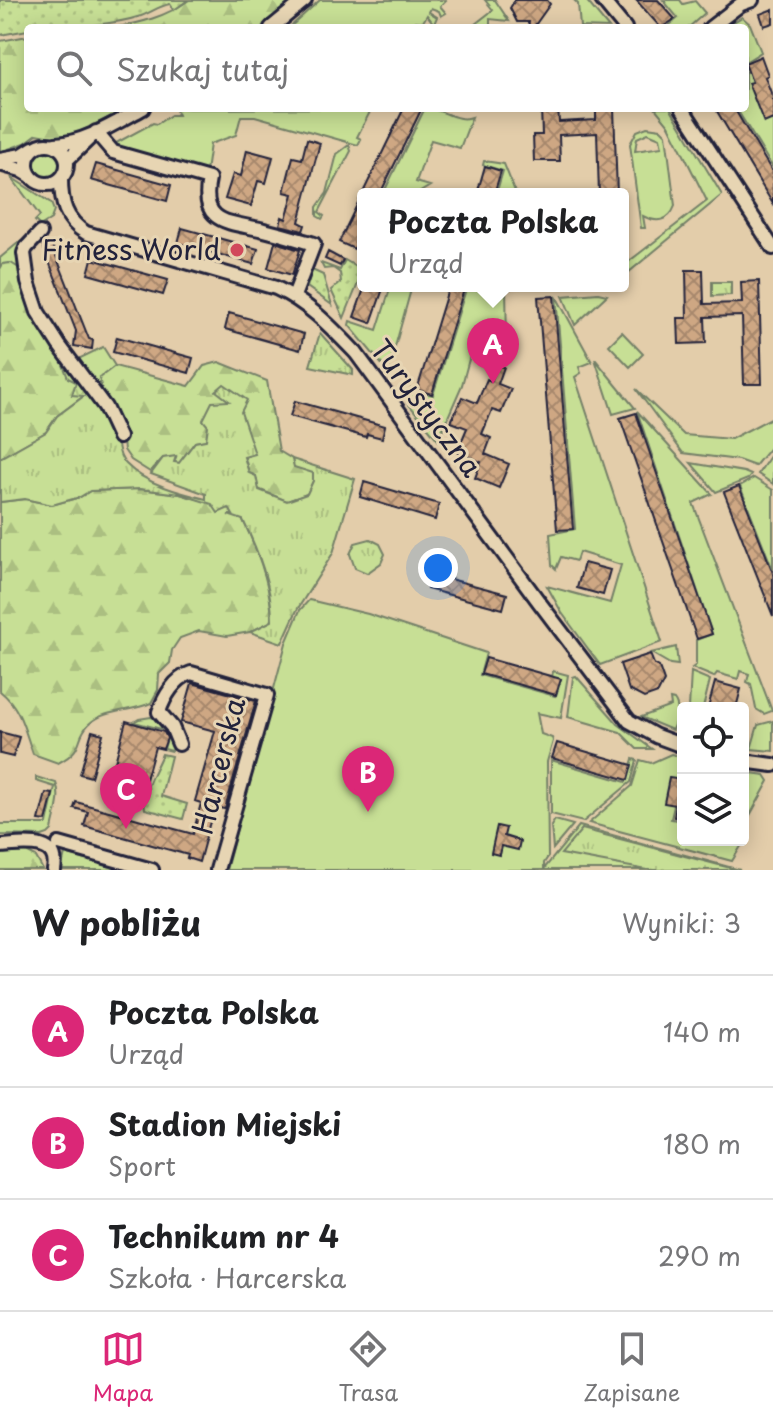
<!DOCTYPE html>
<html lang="pl">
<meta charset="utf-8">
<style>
:root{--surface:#fff;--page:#f2f2f2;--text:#202124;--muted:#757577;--line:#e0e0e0;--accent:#db2777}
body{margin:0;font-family:"Playpen Sans",sans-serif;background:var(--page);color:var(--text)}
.controls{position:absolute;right:24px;bottom:24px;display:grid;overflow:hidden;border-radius:8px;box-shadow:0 4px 20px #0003}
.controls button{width:72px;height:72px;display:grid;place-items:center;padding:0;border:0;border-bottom:2px solid var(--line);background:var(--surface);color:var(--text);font:40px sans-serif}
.you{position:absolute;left:438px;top:568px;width:28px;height:28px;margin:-20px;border:6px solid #fff;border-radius:50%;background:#1a73e8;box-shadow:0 0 0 12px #1a73e833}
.badge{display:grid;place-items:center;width:52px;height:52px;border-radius:50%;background:var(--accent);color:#fff;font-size:26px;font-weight:700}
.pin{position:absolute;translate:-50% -66px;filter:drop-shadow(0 2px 4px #0008)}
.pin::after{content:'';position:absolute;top:42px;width:28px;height:24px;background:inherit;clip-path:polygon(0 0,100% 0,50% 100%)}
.popup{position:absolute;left:357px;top:188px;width:272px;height:104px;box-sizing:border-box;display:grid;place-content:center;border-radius:8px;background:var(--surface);filter:drop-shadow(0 2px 6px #0005);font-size:26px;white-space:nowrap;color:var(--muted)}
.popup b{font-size:30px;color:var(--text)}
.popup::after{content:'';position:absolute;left:50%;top:100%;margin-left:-16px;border:16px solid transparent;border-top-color:var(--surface)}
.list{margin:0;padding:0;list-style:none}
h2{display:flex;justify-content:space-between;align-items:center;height:104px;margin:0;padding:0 32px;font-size:34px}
h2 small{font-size:26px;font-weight:400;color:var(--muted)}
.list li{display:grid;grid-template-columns:52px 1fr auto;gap:24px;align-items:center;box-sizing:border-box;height:112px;padding:0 32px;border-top:2px solid var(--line)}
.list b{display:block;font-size:30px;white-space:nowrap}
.list p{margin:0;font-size:26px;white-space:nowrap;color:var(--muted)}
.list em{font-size:26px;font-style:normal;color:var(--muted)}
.icon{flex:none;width:44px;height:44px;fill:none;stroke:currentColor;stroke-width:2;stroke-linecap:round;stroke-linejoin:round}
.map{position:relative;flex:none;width:773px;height:870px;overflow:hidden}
.search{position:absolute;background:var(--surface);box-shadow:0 4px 20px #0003;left:24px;right:24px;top:24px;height:88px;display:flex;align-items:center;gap:20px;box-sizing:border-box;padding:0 28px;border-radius:8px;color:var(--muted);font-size:30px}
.sheet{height:440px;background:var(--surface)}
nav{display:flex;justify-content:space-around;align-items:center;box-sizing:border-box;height:112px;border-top:2px solid var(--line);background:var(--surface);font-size:22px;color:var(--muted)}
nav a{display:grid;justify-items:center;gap:4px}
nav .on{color:var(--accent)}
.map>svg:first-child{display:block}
</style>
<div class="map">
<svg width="773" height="870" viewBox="0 0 773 870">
<defs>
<pattern id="forest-firs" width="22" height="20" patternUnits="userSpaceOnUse" patternTransform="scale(2)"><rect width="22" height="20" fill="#c7df95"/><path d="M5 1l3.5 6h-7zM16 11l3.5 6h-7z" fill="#abbf81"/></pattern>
<pattern id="park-tufts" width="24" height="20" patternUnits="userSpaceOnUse" patternTransform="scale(2)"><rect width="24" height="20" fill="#c7df95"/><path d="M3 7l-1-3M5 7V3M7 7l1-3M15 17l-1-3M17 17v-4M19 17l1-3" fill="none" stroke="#abbf81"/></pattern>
<pattern id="garden-dots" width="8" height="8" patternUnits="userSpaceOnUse" patternTransform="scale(2)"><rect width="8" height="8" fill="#c7df95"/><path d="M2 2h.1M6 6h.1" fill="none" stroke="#abbf81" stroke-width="1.8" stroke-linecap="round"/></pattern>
<pattern id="building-cross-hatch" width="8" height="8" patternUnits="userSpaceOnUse" patternTransform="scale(2)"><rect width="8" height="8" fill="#cea783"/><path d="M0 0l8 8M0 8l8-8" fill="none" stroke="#a7886c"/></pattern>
</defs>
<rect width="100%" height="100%" fill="#e3cdaa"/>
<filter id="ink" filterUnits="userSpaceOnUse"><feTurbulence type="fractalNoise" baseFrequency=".0125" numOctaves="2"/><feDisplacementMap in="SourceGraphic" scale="16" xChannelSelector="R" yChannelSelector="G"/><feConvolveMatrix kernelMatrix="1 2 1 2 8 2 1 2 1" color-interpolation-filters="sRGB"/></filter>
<g filter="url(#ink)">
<!-- grass -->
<path fill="#c7df95" stroke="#748068" stroke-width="2" fill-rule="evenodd" d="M 320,0 L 446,0 L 440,6 L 446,13 L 441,16 L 439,11 L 431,8 L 429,12 L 437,17 L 434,24 L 427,15 L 423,22 L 415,21 L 411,28 L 289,28 Z
M 485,0 L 495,0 L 509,21 L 490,19 L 490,28 L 470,28 L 493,10 Z
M 574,0 L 586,0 L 609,28 L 580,27 L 578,4 Z
M 663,0 L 680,0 L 683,4 L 695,1 L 705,13 L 688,28 L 666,28 L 678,18 Z
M 742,17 L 750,24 L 761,52 L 747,61 L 754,80 L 750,83 L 773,119 L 773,168 L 736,108 L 745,108 L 745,28 L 724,28 Z
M 180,108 L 189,109 L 372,108 L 357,137 L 361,139 L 358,145 L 255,116 L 241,116 L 236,135 L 210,144 L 206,172 L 107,148 L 153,123 L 157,124 L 171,115 L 178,115 L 176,110 Z
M 425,108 C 442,108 456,123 472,117 L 460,148 L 431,140 L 416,182 L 430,186 L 417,194 L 383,194 Z
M 655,108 L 670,108 L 722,195 L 623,277 L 623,266 L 707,201 L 669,125 Z
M 647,127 L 661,129 L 666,134 L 675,206 C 669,222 656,223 643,216 L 645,228 L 641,228 L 630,144 L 637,131 ZM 648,133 L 660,138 L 662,147 L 635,151 L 637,138 Z
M 349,145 L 351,151 L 319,212 L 324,216 L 322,219 L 317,216 L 317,207 L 327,193 L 337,154 Z
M32 163a14 14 0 1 1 28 0a14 14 0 1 1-28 0Z
M 484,161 L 504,164 L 516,194 L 496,194 L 503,171 L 483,165 Z
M 11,177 L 51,203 L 54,211 L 51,219 L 40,226 L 35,221 L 40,216 Z
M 32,236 L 22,270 L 10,263 L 3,264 L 0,269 L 0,258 L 19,242 Z
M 391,286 L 412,286 L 388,372 L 349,325 L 350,321 L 377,330 Z
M 467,286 L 506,286 L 507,346 L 471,352 L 462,385 L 438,440 L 407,402 L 411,388 L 433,395 Z
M 598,293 L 607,295 L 575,325 L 563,296 Z
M 556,296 L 592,362 L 579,367 L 581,373 L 575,377 L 662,642 L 600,665 L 562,613 L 547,586 L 610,603 L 621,565 L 579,552 L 576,561 L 561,557 L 556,569 L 552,565 L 550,534 L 575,529 Z
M 622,332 L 643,354 L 630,367 L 609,345 Z
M 103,347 L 115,366 L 100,378 L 105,401 L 74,361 Z
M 595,359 L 635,408 L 613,414 Z
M 636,389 L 684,435 L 731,439 L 773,417 L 773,444 L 755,466 L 738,460 L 683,453 Z
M 637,411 L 712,494 L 693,503 L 772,711 L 764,714 L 756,709 L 751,684 L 747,682 L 749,674 L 740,671 L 738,679 L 717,673 L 714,677 L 692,668 L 696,665 L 696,640 L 712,634 Z
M 773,452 L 773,484 L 758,474 Z
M 691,463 L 744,472 L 751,475 L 748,479 L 716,492 Z
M 754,478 L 773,490 L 773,570 L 740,486 Z
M 309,600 L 368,614 L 486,653 L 480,675 L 555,696 L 560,680 L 552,677 L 553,671 L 568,675 L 561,718 L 537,713 L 541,734 L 552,738 L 553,741 L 547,762 L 548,857 L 544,863 L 544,869 L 579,826 L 740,870 L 226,870 L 286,643 L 300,610 Z
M 676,647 L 678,665 L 670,664 L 651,653 Z
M 691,672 L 710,680 L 703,708 L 689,708 Z
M 576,676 L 618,724 L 652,749 L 637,749 L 620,732 L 568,717 L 573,677 Z
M 670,699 L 674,700 C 681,709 676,720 672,730 L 641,717 L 671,706 Z
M 151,717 L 165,719 L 175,742 L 172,751 L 164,749 L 169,731 L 134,722 L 139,719 Z
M 773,721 L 773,751 L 751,749 L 758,725 Z
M 671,754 L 683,757 L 683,808 L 674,806 L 671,819 L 683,821 L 683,840 L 743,843 L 732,861 L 589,823 L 632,786 L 640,760 L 651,763 Z
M 633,759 L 637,760 L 631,782 L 583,822 L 551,814 L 551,760 L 626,782 Z
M 743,772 L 765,775 L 769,781 L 743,828 Z
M 36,777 L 56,783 C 62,797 55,814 52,830 L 48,834 L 42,836 L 0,835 L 0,824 L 47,824 L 55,787 L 36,781 Z
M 555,820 L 573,825 L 553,849 L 551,826 Z
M 65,854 L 122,870 L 61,870 Z"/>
<!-- forest -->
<path fill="url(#forest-firs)" stroke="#748068" stroke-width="2" d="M 189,0 L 293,0 L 261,28 L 113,28 C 140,23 166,17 189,0 Z
M 28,36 L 28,108 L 128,108 L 65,139 L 37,134 L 25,143 L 0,152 L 0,41 Z
M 11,263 L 22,270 L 26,300 L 85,395 L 57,416 L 46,432 L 0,458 L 0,269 L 3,264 Z
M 219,362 L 267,381 L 279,451 L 292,459 L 295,467 L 313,472 L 313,481 L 307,494 L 287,501 L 258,489 L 256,476 L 249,473 L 230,402 L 208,426 L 206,440 L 195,442 L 179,463 L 174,462 L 176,457 L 163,458 L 150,472 L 131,460 L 124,450 L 122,433 L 105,401 L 99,378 L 115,366 L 189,386 L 204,366 Z
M 140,489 L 180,494 L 229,508 L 233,515 L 243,520 C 258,551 271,586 272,621 L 250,632 L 227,636 L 199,631 L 180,638 L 172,650 L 170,663 L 159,674 L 158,690 L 151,703 C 132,712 105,709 89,724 C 74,739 86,749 58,763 L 33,754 C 24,729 21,708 0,691 L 0,502 L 25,499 L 52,505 L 80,497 L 90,491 Z
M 26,852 L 36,857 L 43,870 L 0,870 L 0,854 Z"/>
<!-- park -->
<path fill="url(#park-tufts)" stroke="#748068" stroke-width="2" d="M 712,282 L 731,282 L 731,295 L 712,296 Z
M 320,333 L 353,370 L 353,375 L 310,366 Z
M 56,346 C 78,375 97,404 115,436 C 120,446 117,455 126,464 C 145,484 181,493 206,499 L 206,494 L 151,474 L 163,458 L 176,456 L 174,462 L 179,463 L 195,442 L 206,440 L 208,426 L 203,420 L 212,402 L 229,401 L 216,391 L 224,384 L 247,400 L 241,412 L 255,454 L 244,457 L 249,473 L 256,476 L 259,490 L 287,501 L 307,494 L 313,481 L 313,473 L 294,467 L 292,459 L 355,479 L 333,553 L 297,610 L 282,643 L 250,632 L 272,621 C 272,586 258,551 243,520 L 228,515 L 233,515 L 229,508 L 218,513 L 212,504 L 180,494 L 140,489 L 90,491 L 80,497 L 52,505 L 25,499 L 0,502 L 0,458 L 46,432 L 57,416 L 84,396 L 72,395 L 76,382 L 68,378 Z
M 370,539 L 380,544 L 385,554 L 381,563 L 367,573 L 355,568 L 350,554 L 355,543 Z
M 582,829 L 738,870 L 647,870 L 561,854 Z"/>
<!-- garden -->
<path fill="url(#garden-dots)" stroke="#748068" stroke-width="2" d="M 0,0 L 188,0 L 174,10 L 170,4 C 159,6 152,12 141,16 C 110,26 61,28 28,28 L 28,30 L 0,35 Z
M 345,260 L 363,271 L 344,318 L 331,290 L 341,282 L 340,273 L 333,268 L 324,269 L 321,263 L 340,270 Z
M 312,270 L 323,275 L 332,305 L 307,287 Z
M 162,754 L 171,756 L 161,796 L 187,804 L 183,819 L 145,809 C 142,790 155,771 162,754 Z"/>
<!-- building -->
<path fill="url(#building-cross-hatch)" stroke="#22223b" stroke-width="2" d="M 515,0 L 547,0 L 550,4 L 533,28 L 528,28 L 529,22 L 517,22 L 510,8 Z
M 636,0 L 658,0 L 675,19 L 661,28 Z
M 773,9 L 773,23 L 764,26 L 760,14 Z
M 761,56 L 768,75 L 765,77 L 773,98 L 773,119 L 764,123 L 748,83 L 752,82 L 745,63 Z
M 404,108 L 422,108 L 380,194 L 363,194 L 363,230 L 354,249 L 339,242 Z
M 541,108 L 558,108 L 559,122 L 596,120 L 596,108 L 614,108 L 617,194 L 599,194 L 597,133 L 559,135 L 560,161 L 534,161 L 533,135 L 542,135 Z
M 715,108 L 734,108 L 744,125 L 773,173 L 773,204 Z
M 307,139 L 320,143 L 299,222 L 305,225 L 303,231 L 280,225 L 282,217 L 286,219 L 293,194 L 284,192 L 293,157 L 302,159 Z
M 247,150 L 273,157 L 266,183 L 258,181 L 251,206 L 225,199 L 233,174 L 241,176 Z
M 96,164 L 171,185 L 167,201 L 91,180 Z
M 485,166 L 501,171 L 494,194 L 477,194 Z
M 182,228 L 258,249 L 253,264 L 178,243 Z
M 275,242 L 300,250 L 292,275 L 268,268 Z
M 51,243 L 89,339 L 93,340 L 92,349 L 74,346 L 76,331 L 43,246 Z
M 328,252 L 343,260 L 340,266 L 325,259 Z
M 92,259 L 168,280 L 163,295 L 88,274 Z
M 686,270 L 703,270 L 704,304 L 742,303 L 741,282 L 759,281 L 762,384 L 744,384 L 742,316 L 705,317 L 706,343 L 679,344 L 678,318 L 687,318 Z
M 365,286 L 384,286 L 371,323 L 354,317 Z
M 449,286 L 465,286 L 432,394 L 417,390 Z
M 554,296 L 573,529 L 557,530 L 538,297 Z
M 229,313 L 304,334 L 300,350 L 225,329 Z
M 117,337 L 193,358 L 189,373 L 113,352 Z
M 497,365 L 504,367 L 498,384 L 511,389 L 501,413 L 492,410 L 482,434 L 491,438 L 485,454 L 509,464 L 499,488 L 475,478 L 481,462 L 457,452 L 467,428 L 451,422 L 462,397 L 477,403 L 487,379 L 491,381 Z
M 295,401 L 385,426 L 382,438 L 367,434 L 366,437 L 290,416 Z
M 636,413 L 712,634 L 697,639 L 620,418 Z
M 364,482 L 439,504 L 435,520 L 360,497 Z
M 739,486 L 773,573 L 773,616 L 724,492 Z
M 584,563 L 610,570 L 603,595 L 577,588 Z
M 431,574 L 507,594 L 503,609 L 427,589 Z
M 650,654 L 654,664 L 659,667 L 664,681 L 658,693 L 644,698 L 629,690 L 620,664 Z
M 486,658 L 561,679 L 556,695 L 481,674 Z
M 715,682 L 741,689 L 736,708 L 708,708 Z
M 192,683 L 256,701 L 225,809 L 214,807 L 199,862 L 187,858 L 188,855 L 84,826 L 88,812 L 74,808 L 76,802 L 193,834 L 201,803 L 195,801 L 215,731 L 181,722 Z
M 126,721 L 164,732 L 167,738 L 163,749 L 155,747 L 140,801 L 107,792 Z
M 92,731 L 103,734 L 91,777 L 80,774 Z
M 0,732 L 19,737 L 13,757 L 0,754 Z
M 557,743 L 632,765 L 628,780 L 552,758 Z
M 669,778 L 683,780 L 683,819 L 674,817 L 676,805 L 664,803 Z
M 46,793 L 53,794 L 46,821 L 39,820 Z
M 497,826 L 506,828 L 504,836 L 520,841 L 518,850 L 501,846 L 499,855 L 491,853 Z"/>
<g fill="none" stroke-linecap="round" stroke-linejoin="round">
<defs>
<path id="minor" d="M 602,0 L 625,28
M 271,28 L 305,0
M 710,28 L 741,4 L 752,0
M 682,108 L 773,248
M27 164a20 20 0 1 1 40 0a20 20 0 1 1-40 0Z
M 55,144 C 85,143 117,122 143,108
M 0,159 L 22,155 L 33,148
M 68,159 L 96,132 L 113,152 L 209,179 C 199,225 231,222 264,230 C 281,234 297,239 314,244 L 294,296
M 0,164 L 21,170 L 31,176
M 61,179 C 61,202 65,220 86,233 L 276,288 C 309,303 332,328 356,353 L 539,602 L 629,721 L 656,736 L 683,746
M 40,233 L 26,248 L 24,253 L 28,282 L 38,312 L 59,345 L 105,407 L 119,437
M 179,744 L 172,727 L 159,712 C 164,697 175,678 191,673 L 267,695 L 217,870
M 743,761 L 773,765
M 59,844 L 152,870
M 0,846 C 21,845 60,837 54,870"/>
</defs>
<!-- minor casing -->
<use href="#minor" stroke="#22223b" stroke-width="18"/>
<!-- minor -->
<use href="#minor" stroke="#e7d5b3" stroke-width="12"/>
</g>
</g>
<!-- markers -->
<circle fill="#d1495b" stroke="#e7d5b3" stroke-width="3" cx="237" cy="250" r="8"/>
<g text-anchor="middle" stroke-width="6" stroke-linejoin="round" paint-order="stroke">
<!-- poi labels -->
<g font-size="28" fill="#22223b" stroke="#e7d5b3" text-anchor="end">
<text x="221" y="260">Fitness World</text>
</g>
<!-- street labels -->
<g font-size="28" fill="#22223b" stroke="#e7d5b3">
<text transform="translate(426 408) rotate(53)" y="10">Turystyczna</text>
<text transform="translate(219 766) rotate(-76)" y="10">Harcerska</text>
</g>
</g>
</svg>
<div class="controls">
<button><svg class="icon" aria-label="locate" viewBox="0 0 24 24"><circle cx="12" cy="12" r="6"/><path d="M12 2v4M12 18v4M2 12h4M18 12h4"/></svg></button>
<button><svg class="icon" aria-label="layers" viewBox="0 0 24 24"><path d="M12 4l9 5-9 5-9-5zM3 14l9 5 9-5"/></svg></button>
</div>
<div class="you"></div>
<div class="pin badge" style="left:493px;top:384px">A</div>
<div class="popup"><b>Poczta Polska</b>Urząd</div>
<div class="pin badge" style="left:368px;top:812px">B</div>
<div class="pin badge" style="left:126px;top:829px">C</div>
<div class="search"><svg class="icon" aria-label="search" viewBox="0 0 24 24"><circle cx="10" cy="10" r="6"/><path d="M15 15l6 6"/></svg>Szukaj tutaj</div>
</div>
<section class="sheet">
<h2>W pobliżu<small>Wyniki: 3</small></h2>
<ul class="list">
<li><span class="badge">A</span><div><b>Poczta Polska</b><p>Urząd</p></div><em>140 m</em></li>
<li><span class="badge">B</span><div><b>Stadion Miejski</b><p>Sport</p></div><em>180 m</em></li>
<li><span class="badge">C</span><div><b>Technikum nr 4</b><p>Szkoła · Harcerska</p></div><em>290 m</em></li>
</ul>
</section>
<nav>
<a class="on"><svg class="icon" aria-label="map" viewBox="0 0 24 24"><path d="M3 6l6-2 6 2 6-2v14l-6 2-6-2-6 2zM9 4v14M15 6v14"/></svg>Mapa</a>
<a><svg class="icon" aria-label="directions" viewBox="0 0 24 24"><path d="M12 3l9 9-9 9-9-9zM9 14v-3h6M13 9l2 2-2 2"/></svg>Trasa</a>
<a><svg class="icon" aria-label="saved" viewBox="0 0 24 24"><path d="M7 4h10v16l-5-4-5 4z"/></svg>Zapisane</a>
</nav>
